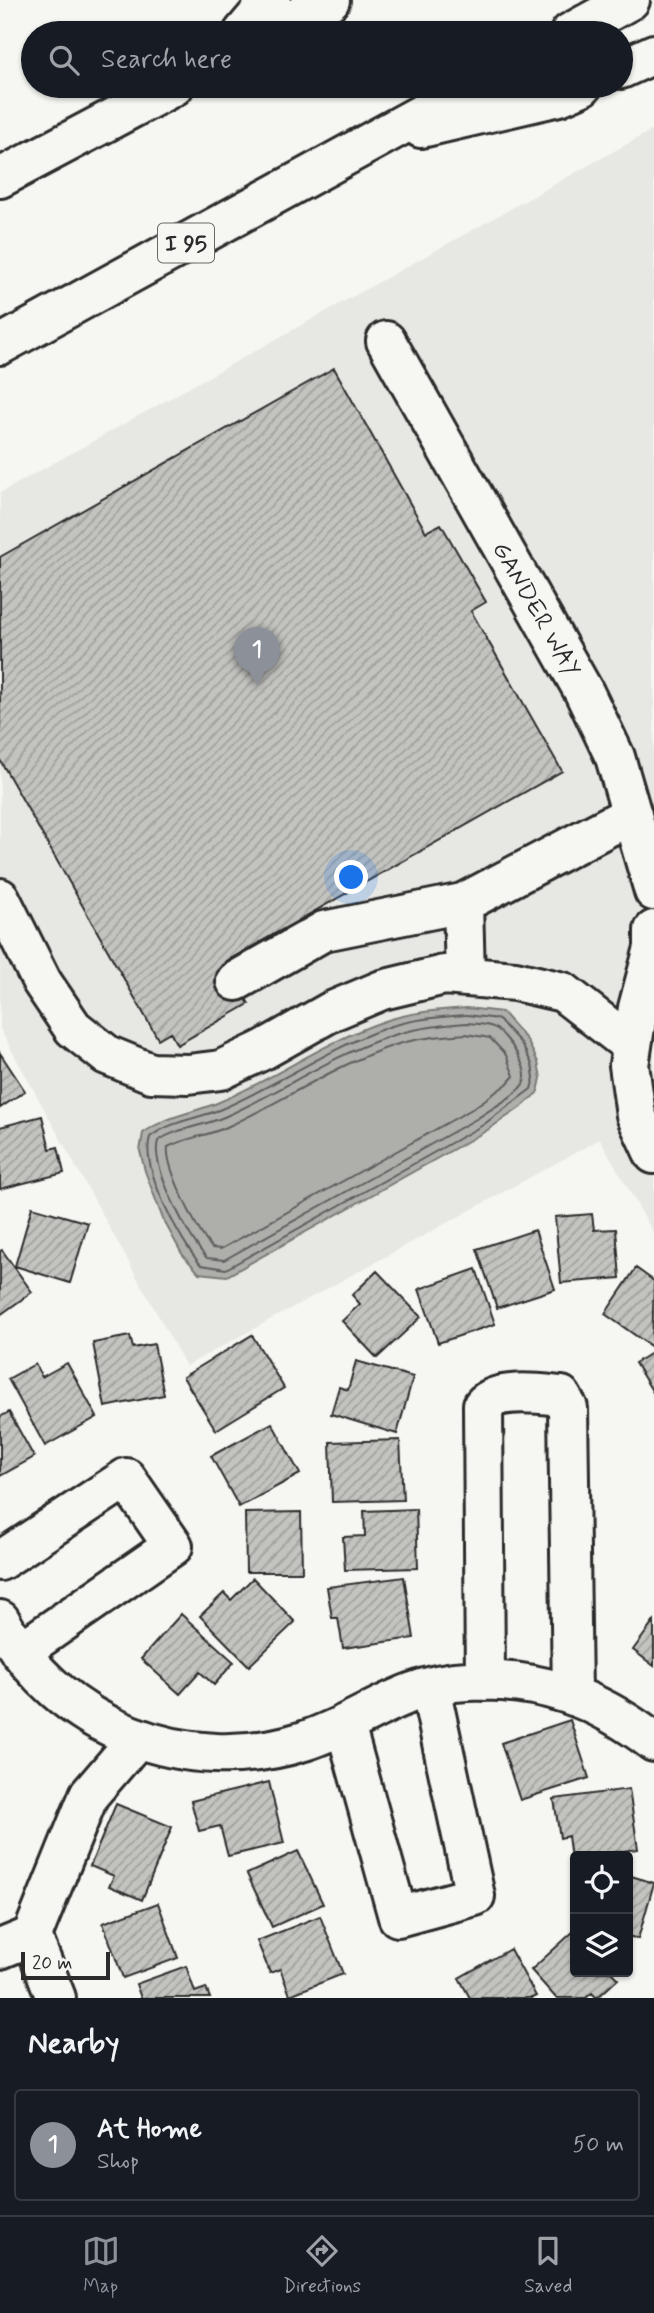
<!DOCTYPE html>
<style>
:root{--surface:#171b24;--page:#242831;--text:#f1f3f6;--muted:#9ea1a6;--line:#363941;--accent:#8c9099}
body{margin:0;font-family:Mynerve,sans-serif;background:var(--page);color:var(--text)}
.controls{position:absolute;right:21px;bottom:21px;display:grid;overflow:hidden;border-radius:7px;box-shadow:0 2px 5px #0004}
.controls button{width:63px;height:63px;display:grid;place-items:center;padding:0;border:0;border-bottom:2px solid var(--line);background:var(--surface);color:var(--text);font:35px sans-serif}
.scale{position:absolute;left:21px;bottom:18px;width:89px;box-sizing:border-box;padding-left:7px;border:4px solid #2b2b2b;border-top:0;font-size:19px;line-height:24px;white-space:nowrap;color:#2b2b2b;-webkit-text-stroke:5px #f6f6f2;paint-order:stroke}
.you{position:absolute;left:352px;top:878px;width:24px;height:24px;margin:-18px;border:5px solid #fff;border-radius:50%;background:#1a73e8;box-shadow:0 0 0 10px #1a73e833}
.badge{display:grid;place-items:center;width:46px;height:46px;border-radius:50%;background:var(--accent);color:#fff;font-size:23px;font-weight:700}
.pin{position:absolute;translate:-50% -58px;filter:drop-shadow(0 2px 4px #0008)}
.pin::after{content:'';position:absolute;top:37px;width:24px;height:21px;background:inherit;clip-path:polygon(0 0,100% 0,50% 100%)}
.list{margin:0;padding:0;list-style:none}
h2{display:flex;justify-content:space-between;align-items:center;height:91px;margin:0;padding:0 28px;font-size:30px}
h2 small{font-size:23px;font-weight:400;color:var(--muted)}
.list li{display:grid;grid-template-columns:46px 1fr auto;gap:21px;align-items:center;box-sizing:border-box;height:112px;margin:0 14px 14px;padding:0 14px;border:2px solid var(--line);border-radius:7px}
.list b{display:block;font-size:26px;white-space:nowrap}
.list p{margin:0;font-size:23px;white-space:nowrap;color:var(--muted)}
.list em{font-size:23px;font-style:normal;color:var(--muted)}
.icon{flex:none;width:38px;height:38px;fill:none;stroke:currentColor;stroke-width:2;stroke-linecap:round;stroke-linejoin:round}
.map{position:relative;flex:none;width:654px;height:1998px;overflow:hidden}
.search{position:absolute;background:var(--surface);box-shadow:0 2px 5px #0004;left:21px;right:21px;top:21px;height:77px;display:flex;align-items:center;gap:18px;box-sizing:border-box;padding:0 24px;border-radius:38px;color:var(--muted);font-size:26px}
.sheet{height:217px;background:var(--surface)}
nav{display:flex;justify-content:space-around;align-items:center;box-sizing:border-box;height:98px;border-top:2px solid var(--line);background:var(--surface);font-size:19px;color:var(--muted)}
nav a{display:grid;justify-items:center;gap:4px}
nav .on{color:var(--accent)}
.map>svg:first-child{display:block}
</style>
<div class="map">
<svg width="654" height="1998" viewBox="0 0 654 1998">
<defs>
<pattern id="building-hatch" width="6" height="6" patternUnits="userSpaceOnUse" patternTransform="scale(1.75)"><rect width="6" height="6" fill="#c3c3c0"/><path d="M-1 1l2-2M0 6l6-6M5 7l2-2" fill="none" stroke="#9f9f9c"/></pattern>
</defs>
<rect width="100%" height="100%" fill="#f6f6f2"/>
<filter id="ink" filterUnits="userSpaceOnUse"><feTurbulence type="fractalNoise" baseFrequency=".0143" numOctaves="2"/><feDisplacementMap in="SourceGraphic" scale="14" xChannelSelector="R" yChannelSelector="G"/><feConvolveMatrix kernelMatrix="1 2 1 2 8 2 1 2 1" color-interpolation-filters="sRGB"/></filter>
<g filter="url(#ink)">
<!-- built -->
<path fill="#e7e7e3" d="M 654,129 L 654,1234 L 600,1139 L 186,1366 L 0,1029 L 0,493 Z"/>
<!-- water -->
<path fill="#aeaeab" stroke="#7a7a78" stroke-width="2" d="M 467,1008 L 502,1012 L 527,1040 L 538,1062 L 541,1078 L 538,1092 L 524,1105 L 486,1131 L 227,1276 L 199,1273 L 182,1254 L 163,1219 L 145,1171 L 140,1151 L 143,1133 C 168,1115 190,1114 217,1103 C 274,1079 324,1042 382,1022 C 410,1012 438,1010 467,1008 Z"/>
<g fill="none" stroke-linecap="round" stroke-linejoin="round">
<!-- shore -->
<path stroke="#5f5f5e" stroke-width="2" d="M 467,1015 L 498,1019 L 521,1043 L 532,1064 L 534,1078 L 531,1089 L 483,1125 L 226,1269 L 201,1265 C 180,1241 140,1168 150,1137 C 171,1121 196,1119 219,1110 C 276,1086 326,1050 383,1029 C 410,1019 439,1017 467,1015 Z
M 467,1023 C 475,1024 488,1024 495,1028 C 507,1035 532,1070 523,1084 C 514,1098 491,1108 478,1118 L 224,1260 L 207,1258 C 189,1240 150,1165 158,1141 C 178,1127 202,1127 224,1117 C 279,1093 330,1056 388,1037 C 413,1028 440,1025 467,1023 Z
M 466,1034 L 490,1038 L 506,1055 L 514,1076 L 507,1084 L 472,1109 L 221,1249 L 212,1248 C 198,1233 165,1167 168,1147 C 187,1137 209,1136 229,1126 C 283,1101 335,1065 392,1046 C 416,1038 441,1036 466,1034 Z"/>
</g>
<!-- building -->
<path fill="url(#building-hatch)" stroke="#2b2b2b" stroke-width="2" d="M 334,368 L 426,532 L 441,524 L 486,602 L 471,611 L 562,771 L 225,962 L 249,1004 L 177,1045 L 170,1032 L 158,1039 L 0,760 L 0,557 Z
M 0,1053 L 25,1091 L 0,1108 Z
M 42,1116 L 50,1149 L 58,1147 L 64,1173 L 0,1189 L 0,1127 Z
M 32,1207 L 88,1223 L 70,1283 L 15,1266 Z
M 592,1214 L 594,1230 L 616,1229 L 620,1278 L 561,1283 L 555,1217 Z
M 535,1230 L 555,1289 L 497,1308 L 477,1249 Z
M 2,1250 L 32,1292 L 0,1315 L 0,1251 Z
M 636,1268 L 654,1281 L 652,1347 L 605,1314 Z
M 476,1269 L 495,1324 L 438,1343 L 419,1289 Z
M 377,1271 L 421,1317 L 377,1358 L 342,1321 L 360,1304 L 352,1295 Z
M 252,1335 L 284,1388 L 216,1430 L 183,1377 Z
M 130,1336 L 133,1348 L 154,1344 L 164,1395 L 105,1407 L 93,1343 Z
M 654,1351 L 654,1394 L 635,1363 Z
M 356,1361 L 413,1377 L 397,1434 L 331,1414 L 339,1387 L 348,1390 Z
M 67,1363 L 97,1417 L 45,1446 L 8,1379 L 35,1364 L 42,1377 Z
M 9,1412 L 34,1457 L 0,1476 L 0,1417 Z
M 272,1423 L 300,1474 L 239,1507 L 211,1456 Z
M 400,1440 L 403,1500 L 332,1502 L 330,1442 Z
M 416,1509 L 418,1568 L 345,1570 L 343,1537 L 365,1536 L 364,1511 Z
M 301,1512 L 302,1572 L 246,1572 L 245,1513 Z
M 404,1577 L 414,1638 L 343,1648 L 338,1618 L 332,1618 L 327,1587 Z
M 253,1578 L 295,1622 L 249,1666 L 200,1616 L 224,1593 L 231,1600 Z
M 181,1614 L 234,1662 L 214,1685 L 200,1672 L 180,1694 L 141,1659 Z
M 654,1621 L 654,1666 L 633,1650 Z
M 570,1720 L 589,1778 L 520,1800 L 501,1743 Z
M 269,1782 L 284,1843 L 228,1856 L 220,1826 L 199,1831 L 191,1801 Z
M 629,1789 L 638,1849 L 571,1858 L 568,1836 L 560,1838 L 554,1799 Z
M 116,1804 L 172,1827 L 142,1900 L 109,1886 L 114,1876 L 90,1866 Z
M 298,1851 L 323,1904 L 272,1927 L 247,1874 Z
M 628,1875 L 654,1883 L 638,1939 L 628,1936 Z
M 158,1903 L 178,1958 L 123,1978 L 103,1923 Z
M 320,1916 L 343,1974 L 290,1995 L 280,1969 L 270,1973 L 257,1941 Z
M 574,1931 L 575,1972 L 611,1972 L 618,1979 L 597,1998 L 592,1993 L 586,1998 L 556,1998 L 531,1970 Z
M 510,1949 L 536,1996 L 532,1998 L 470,1998 L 459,1978 Z
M 186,1966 L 195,1992 L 206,1988 L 210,1998 L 141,1998 L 136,1984 Z"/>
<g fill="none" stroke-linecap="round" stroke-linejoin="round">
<defs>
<path id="minor" d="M 386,341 L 584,692 L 615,757 L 654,891
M 0,898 L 42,982 L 73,1028 L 107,1055 L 151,1073 L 188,1074 L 221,1070 L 263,1050 L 332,1011 L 382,990 L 444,975 L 515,981 L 563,992 L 632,1046
M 654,930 L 654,948 L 638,1008 L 629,1065 L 636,1115 L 654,1154
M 465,977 L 463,903 L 632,814
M 236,981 L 324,931 L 463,903
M 0,1561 L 126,1478 L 173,1546 L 20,1652
M 0,1620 C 59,1729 187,1778 304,1741 C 363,1722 402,1684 467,1681 C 539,1677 597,1698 654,1742
M 485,1681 L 483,1405 C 497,1388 541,1394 561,1396 L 568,1408 L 572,1695
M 345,1725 L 398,1917 L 475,1896 L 430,1687
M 0,1949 L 32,1936
M 56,1998 L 32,1936 L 89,1795 L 137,1739"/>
<path id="highway" d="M 243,33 L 271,0
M 270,33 L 330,0
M 570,33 L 630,0
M 621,69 L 654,54
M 421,128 L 559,96 L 582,86
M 0,178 L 174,86
M 0,345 L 473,86"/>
</defs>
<!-- minor casing -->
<use href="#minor" stroke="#2b2b2b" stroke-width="44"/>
<!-- highway casing -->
<use href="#highway" stroke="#2b2b2b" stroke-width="44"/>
<!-- minor -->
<use href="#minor" stroke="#f6f6f2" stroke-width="38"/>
<!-- highway -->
<use href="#highway" stroke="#f6f6f2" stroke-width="38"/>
</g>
</g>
<g text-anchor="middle" stroke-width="7" stroke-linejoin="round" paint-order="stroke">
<!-- shield labels -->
<rect fill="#f6f6f2" stroke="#686867" stroke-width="2" x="158" y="223.5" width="56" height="39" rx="5"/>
<g font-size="23" font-weight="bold" fill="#2b2b2b">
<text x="186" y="251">I 95</text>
</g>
<!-- street labels -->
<g font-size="24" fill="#2b2b2b" stroke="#f6f6f2">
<text transform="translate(537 609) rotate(60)" y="8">GANDER WAY</text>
</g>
</g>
</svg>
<div class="controls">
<button><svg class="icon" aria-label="locate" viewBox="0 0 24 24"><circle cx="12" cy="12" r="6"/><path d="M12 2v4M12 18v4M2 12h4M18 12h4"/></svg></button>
<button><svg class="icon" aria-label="layers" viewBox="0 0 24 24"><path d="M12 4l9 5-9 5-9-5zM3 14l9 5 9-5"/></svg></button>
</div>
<div class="scale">20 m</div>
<div class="you"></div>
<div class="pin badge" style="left:257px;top:685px">1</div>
<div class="search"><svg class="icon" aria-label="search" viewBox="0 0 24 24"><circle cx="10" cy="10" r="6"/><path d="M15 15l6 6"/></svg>Search here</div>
</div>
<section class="sheet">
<h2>Nearby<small></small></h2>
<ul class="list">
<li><span class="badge">1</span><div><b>At Home</b><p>Shop</p></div><em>50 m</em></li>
</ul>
</section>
<nav>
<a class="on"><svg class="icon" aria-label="map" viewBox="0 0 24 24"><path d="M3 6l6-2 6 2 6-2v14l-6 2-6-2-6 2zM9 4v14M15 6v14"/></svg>Map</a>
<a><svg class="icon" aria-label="directions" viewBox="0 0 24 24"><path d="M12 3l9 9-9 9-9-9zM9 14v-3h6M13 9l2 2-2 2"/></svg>Directions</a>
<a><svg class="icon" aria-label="saved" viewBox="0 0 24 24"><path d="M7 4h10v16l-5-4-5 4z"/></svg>Saved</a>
</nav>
